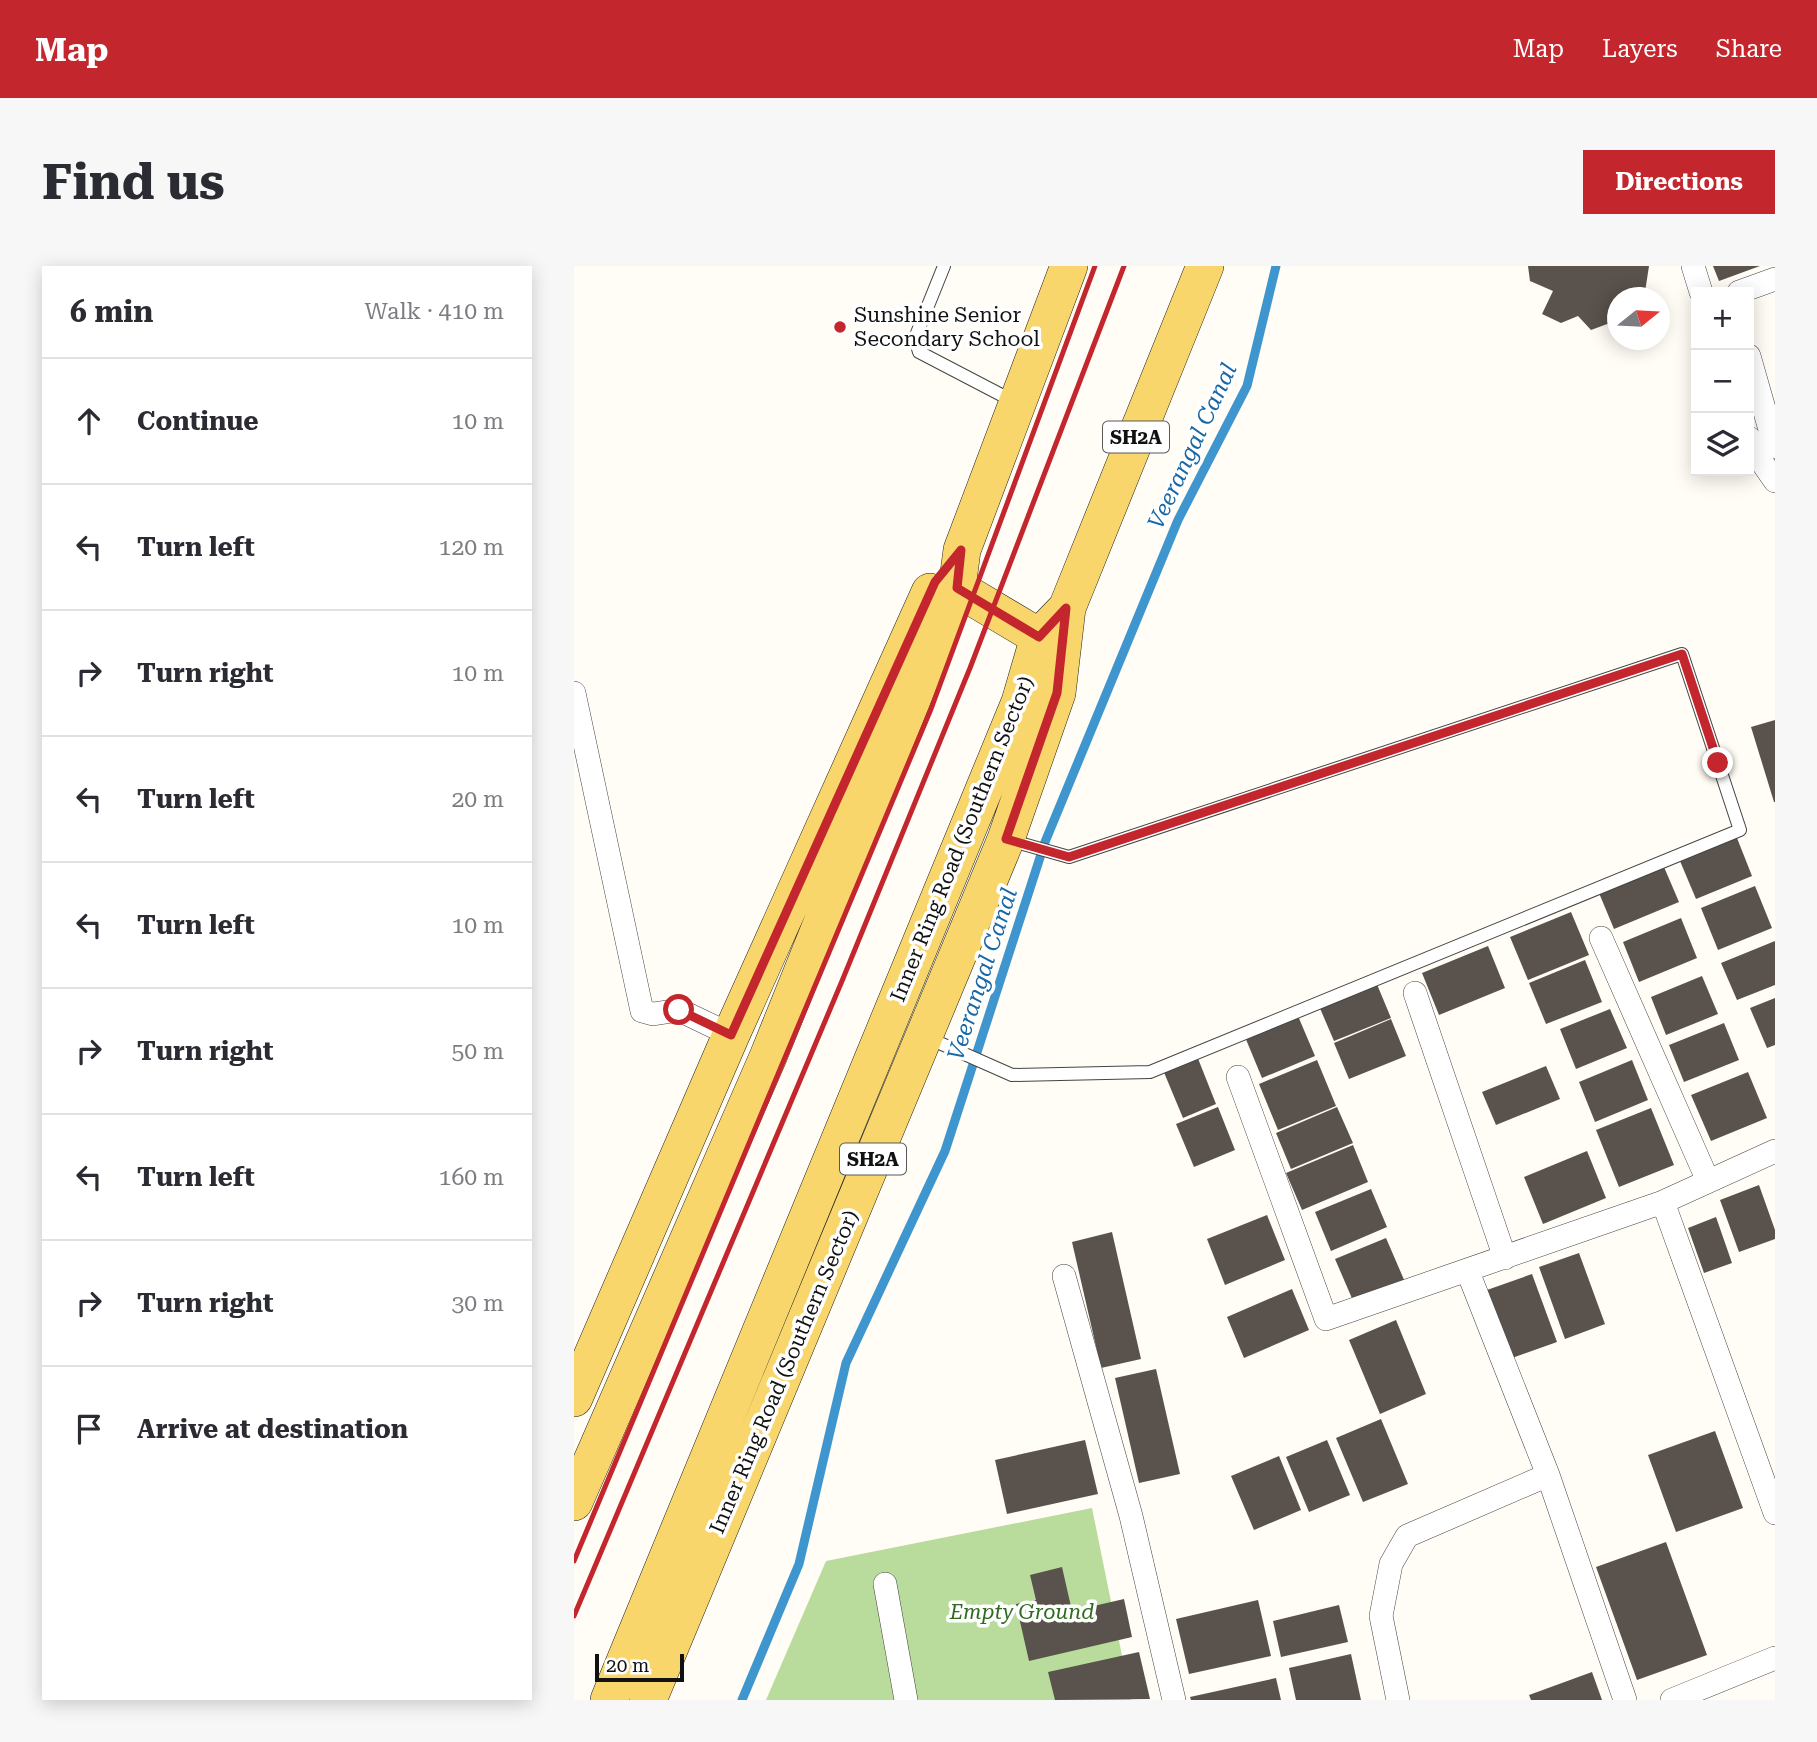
<!DOCTYPE html>
<meta charset="utf-8">
<style>
:root{--surface:#fff;--page:#f7f7f7;--text:#2b2b33;--muted:#7c7c81;--line:#e1e1e2;--accent:#c4262e}
body{margin:0;font-family:"Roboto Serif",serif;background:var(--page);color:var(--text)}
.controls{position:absolute;right:21px;top:21px;display:grid;overflow:hidden;border-radius:0px;box-shadow:0 4px 18px #0003}
.controls button{width:63px;height:63px;display:grid;place-items:center;padding:0;border:0;border-bottom:2px solid var(--line);background:var(--surface);color:var(--text);font:35px sans-serif}
.compass{position:absolute;left:1033px;top:21px;width:63px;height:63px;border-radius:50%;background:var(--surface);box-shadow:0 4px 18px #0003;rotate:72deg}
.scale{position:absolute;left:21px;bottom:18px;width:89px;box-sizing:border-box;padding-left:7px;border:4px solid #111;border-top:0;font-size:19px;line-height:24px;white-space:nowrap;color:#111;-webkit-text-stroke:5px #fff;paint-order:stroke}
.stop{position:absolute;width:21px;height:21px;margin:-16px;border:5px solid #c4262e;border-radius:50%;background:#fff}
.stop.end{background:#c4262e;border-color:#fff;box-shadow:0 2px 7px #0008}
.list{margin:0;padding:0;list-style:none}
h2{display:flex;justify-content:space-between;align-items:center;height:91px;margin:0;padding:0 28px;font-size:30px}
h2 small{font-size:23px;font-weight:400;color:var(--muted)}
.list li{display:grid;grid-template-columns:46px 1fr auto;gap:21px;align-items:center;box-sizing:border-box;height:126px;padding:0 28px;border-top:2px solid var(--line)}
.list b{display:block;font-size:26px;white-space:nowrap}
.list em{font-size:23px;font-style:normal;color:var(--muted)}
.icon{flex:none;width:38px;height:38px;fill:none;stroke:currentColor;stroke-width:2;stroke-linecap:round;stroke-linejoin:round}
.map{position:relative;flex:none;width:1201px;height:1434px;overflow:hidden;border-radius:0px}
header{display:flex;align-items:center;gap:42px;box-sizing:border-box;height:98px;padding:0 35px;background:var(--accent);color:#fff}
header strong{font-size:33px}
nav{display:flex;gap:38px;margin-inline-start:auto;font-size:24px}
.intro{display:flex;align-items:center;justify-content:space-between;box-sizing:border-box;height:168px;padding:0 42px}
h1{margin:0;font-size:49px}
.button{padding:18px 32px;border-radius:0px;background:var(--accent);color:#fff;font-size:24px;font-weight:700}
main{display:flex;gap:42px;padding:0 42px}
aside{flex:1;background:var(--surface);border-radius:0px;box-shadow:0 4px 18px #0003}
.map>svg:first-child{display:block}
</style>
<header>
<strong>Map</strong>
<nav><a>Map</a><a>Layers</a><a>Share</a></nav>
</header>
<div class="intro"><h1>Find us</h1><a class="button">Directions</a></div>
<main>
<aside>
<h2>6 min<small>Walk · 410 m</small></h2>
<ul class="list">
<li><svg class="icon" aria-label="ahead" viewBox="0 0 24 24"><path d="M12 20V5M6 11l6-6 6 6"/></svg><div><b>Continue</b></div><em>10 m</em></li>
<li><svg class="icon" aria-label="left" viewBox="0 0 24 24"><path d="M17 20v-9H6M10 6l-5 5 5 5"/></svg><div><b>Turn left</b></div><em>120 m</em></li>
<li><svg class="icon" aria-label="right" viewBox="0 0 24 24"><path d="M7 20v-9h11M14 6l5 5-5 5"/></svg><div><b>Turn right</b></div><em>10 m</em></li>
<li><svg class="icon" aria-label="left" viewBox="0 0 24 24"><path d="M17 20v-9H6M10 6l-5 5 5 5"/></svg><div><b>Turn left</b></div><em>20 m</em></li>
<li><svg class="icon" aria-label="left" viewBox="0 0 24 24"><path d="M17 20v-9H6M10 6l-5 5 5 5"/></svg><div><b>Turn left</b></div><em>10 m</em></li>
<li><svg class="icon" aria-label="right" viewBox="0 0 24 24"><path d="M7 20v-9h11M14 6l5 5-5 5"/></svg><div><b>Turn right</b></div><em>50 m</em></li>
<li><svg class="icon" aria-label="left" viewBox="0 0 24 24"><path d="M17 20v-9H6M10 6l-5 5 5 5"/></svg><div><b>Turn left</b></div><em>160 m</em></li>
<li><svg class="icon" aria-label="right" viewBox="0 0 24 24"><path d="M7 20v-9h11M14 6l5 5-5 5"/></svg><div><b>Turn right</b></div><em>30 m</em></li>
<li><svg class="icon" aria-label="arrive" viewBox="0 0 24 24"><path d="M6 21V4h12l-3 4 3 4H6"/></svg><div><b>Arrive at destination</b></div></li>
</ul>
</aside>
<div class="map">
<svg width="1201" height="1434" viewBox="0 0 1201 1434">
<rect width="100%" height="100%" fill="#fffdf5"/>
<!-- forest -->
<path fill="#b9dc9c" d="M 518,1242 L 557,1434 L 192,1434 L 252,1295 Z"/>
<g fill="none" stroke-linecap="round" stroke-linejoin="round">
<!-- stream -->
<path stroke="#3f96cf" stroke-width="9" d="M 168,1434 L 225,1298 L 272,1097 L 371,885 L 471,576 L 604,254 L 673,120 L 702,0"/>
</g>
<!-- building -->
<path fill="#5a524d" d="M 954,0 L 1075,0 L 1071,26 L 1044,32 L 1044,54 L 1017,64 L 1004,50 L 987,57 L 968,48 L 979,25 L 956,15 Z
M 1139,0 L 1186,0 L 1145,15 Z
M 1201,454 L 1201,536 L 1200,536 L 1177,461 Z
M 1163,572 L 1178,610 L 1122,633 L 1106,595 Z
M 1090,601 L 1105,636 L 1040,663 L 1025,627 Z
M 1181,620 L 1198,662 L 1144,684 L 1127,642 Z
M 997,646 L 1015,689 L 954,714 L 936,671 Z
M 1107,652 L 1123,692 L 1065,716 L 1049,676 Z
M 1201,675 L 1201,719 L 1163,734 L 1147,697 Z
M 914,680 L 931,722 L 865,749 L 848,707 Z
M 1011,694 L 1028,736 L 972,758 L 955,717 Z
M 1128,710 L 1144,748 L 1092,769 L 1077,731 Z
M 802,716 L 817,752 L 760,775 L 745,740 Z
M 1201,732 L 1201,779 L 1193,782 L 1176,742 Z
M 1036,743 L 1053,782 L 1002,803 L 986,763 Z
M 724,750 L 741,790 L 688,812 L 671,771 Z
M 817,753 L 832,790 L 775,813 L 760,777 Z
M 1150,757 L 1165,794 L 1110,816 L 1095,779 Z
M 623,790 L 642,838 L 609,852 L 589,804 Z
M 743,794 L 762,840 L 704,864 L 685,818 Z
M 1058,794 L 1074,834 L 1021,856 L 1005,816 Z
M 972,800 L 986,833 L 922,859 L 908,826 Z
M 1174,806 L 1193,852 L 1137,875 L 1117,829 Z
M 644,841 L 661,884 L 620,901 L 602,858 Z
M 763,841 L 779,877 L 717,903 L 702,867 Z
M 1077,842 L 1100,899 L 1045,921 L 1022,864 Z
M 779,879 L 794,916 L 728,944 L 712,907 Z
M 1013,885 L 1032,932 L 969,958 L 950,911 Z
M 1185,919 L 1201,964 L 1201,973 L 1165,986 L 1146,934 Z
M 797,923 L 813,961 L 757,985 L 741,946 Z
M 693,949 L 711,994 L 651,1019 L 633,973 Z
M 1142,951 L 1158,997 L 1130,1007 L 1114,962 Z
M 538,966 L 567,1093 L 527,1102 L 498,976 Z
M 812,972 L 831,1016 L 780,1037 L 761,993 Z
M 1005,987 L 1031,1058 L 991,1073 L 965,1001 Z
M 958,1008 L 983,1076 L 938,1092 L 913,1024 Z
M 718,1023 L 735,1064 L 670,1092 L 653,1051 Z
M 822,1054 L 852,1128 L 806,1148 L 775,1074 Z
M 582,1103 L 606,1208 L 565,1217 L 541,1112 Z
M 807,1153 L 834,1218 L 789,1236 L 762,1172 Z
M 1141,1165 L 1169,1242 L 1102,1266 L 1074,1189 Z
M 511,1174 L 524,1228 L 433,1248 L 421,1194 Z
M 753,1174 L 776,1229 L 735,1246 L 712,1191 Z
M 705,1190 L 727,1244 L 680,1264 L 657,1210 Z
M 1092,1276 L 1133,1389 L 1063,1414 L 1022,1301 Z
M 488,1301 L 498,1345 L 550,1333 L 558,1371 L 455,1395 L 442,1338 L 462,1334 L 456,1309 Z
M 684,1334 L 697,1390 L 615,1408 L 602,1353 Z
M 765,1339 L 774,1376 L 707,1391 L 699,1355 Z
M 565,1386 L 576,1433 L 481,1434 L 474,1406 Z
M 777,1388 L 787,1434 L 722,1434 L 715,1402 Z
M 1018,1406 L 1028,1434 L 957,1434 L 955,1429 Z
M 702,1412 L 707,1434 L 617,1434 L 616,1431 Z"/>
<g fill="none" stroke-linecap="round" stroke-linejoin="round">
<defs>
<path id="lane" d="M 370,0 L 341,72 L 345,86 L 439,135
M 352,771 L 438,809 L 576,806 L 1166,564 L 1108,388 L 495,591 L 435,574"/>
<path id="street" d="M 1119,0 L 1127,26
M 1165,26 L 1201,13
M 1175,90 L 1201,181
M 1175,172 L 1178,182 L 1201,215
M 0,427 L 68,745 L 79,748 L 105,744 L 157,769
M 1027,672 L 1134,915
M 841,727 L 931,992
M 664,811 L 752,1053 L 1089,936 L 1201,885
M 1089,936 L 1201,1247
M 894,1006 L 974,1209 L 1051,1434
M 490,1010 L 557,1250 L 600,1434
M 311,1318 L 332,1434
M 824,1434 L 807,1350 L 817,1298 L 833,1270 L 974,1209
M 1098,1434 L 1201,1392"/>
<path id="primary" d="M 383,322 L 465,371
M 0,1132 L 157,769 L 356,326
M 0,1236 L 194,791 L 383,322 L 388,284 L 495,0
M 35,1434 L 446,436 L 465,371 L 493,342
M 74,1434 L 432,573 L 483,427 L 493,342 L 631,0"/>
</defs>
<!-- lane casing -->
<use href="#lane" stroke="#444" stroke-width="14"/>
<!-- street casing -->
<use href="#street" stroke="#444" stroke-width="24"/>
<!-- primary casing -->
<use href="#primary" stroke="#222" stroke-width="38"/>
<!-- lane -->
<use href="#lane" stroke="#fff" stroke-width="12"/>
<!-- street -->
<use href="#street" stroke="#fff" stroke-width="23"/>
<!-- primary -->
<use href="#primary" stroke="#f9d66b" stroke-width="37"/>
<!-- rail -->
<path stroke="#c4262e" stroke-width="5" d="M 0,1295 L 357,443 L 521,0
M 0,1350 L 268,715 L 396,402 L 550,0"/>
</g>
<g fill="none" stroke-linecap="round" stroke-linejoin="round">
<!-- route -->
<path stroke="#c4262e" stroke-width="9" d="M 105,744 L 157,769 L 361,316 L 387,284 L 383,322 L 465,371 L 492,342 L 483,427 L 432,573 L 495,591 L 1108,388 L 1144,497"/>
</g>
<!-- markers -->
<circle fill="#c4262e" stroke="#fff" stroke-width="2.5" cx="266" cy="61" r="7"/>
<g text-anchor="middle" stroke-width="7" stroke-linejoin="round" paint-order="stroke">
<!-- shield labels -->
<g fill="#fff" stroke="#585858" stroke-width="2">
<rect x="529" y="155.5" width="66" height="31" rx="5"/>
<rect x="266" y="877.5" width="66" height="31" rx="5"/>
</g>
<g font-size="19" font-weight="bold" fill="#111">
<text x="562" y="178">SH2A</text>
<text x="299" y="900">SH2A</text>
</g>
<!-- poi labels -->
<g font-size="21" fill="#111" stroke="#fff" text-anchor="start">
<text x="280" y="56">Sunshine Senior<tspan x="280" dy="24">Secondary School</tspan></text>
</g>
<!-- street labels -->
<g font-size="21" fill="#111" stroke="#fff">
<text transform="translate(388 573) rotate(-68)" y="7">Inner Ring Road (Southern Sector)</text>
<text transform="translate(210 1106) rotate(-67)" y="7">Inner Ring Road (Southern Sector)</text>
</g>
<!-- park labels -->
<g font-size="21" font-style="italic" fill="#2f6b1f" stroke="#fff">
<text x="448" y="1353">Empty Ground</text>
</g>
<!-- water labels -->
<g font-size="23" font-style="italic" fill="#1768a6" stroke="#fff">
<text transform="translate(618 180) rotate(-65)" y="8">Veerangal Canal</text>
<text transform="translate(408 708) rotate(-72)" y="8">Veerangal Canal</text>
</g>
</g>
</svg>
<div class="controls">
<button>+</button>
<button>−</button>
<button><svg class="icon" aria-label="layers" viewBox="0 0 24 24"><path d="M12 4l9 5-9 5-9-5zM3 14l9 5 9-5"/></svg></button>
</div>
<svg class="compass" viewBox="-18 -18 36 36"><path d="M0-13l5 13h-10z" fill="#e53935"/><path d="M0 13l5-13h-10z" fill="#7c7c81"/></svg>
<div class="scale">20 m</div>
<div class="stop" style="left:105px;top:744px"></div>
<div class="stop end" style="left:1144px;top:497px"></div>
</div>
</main>
